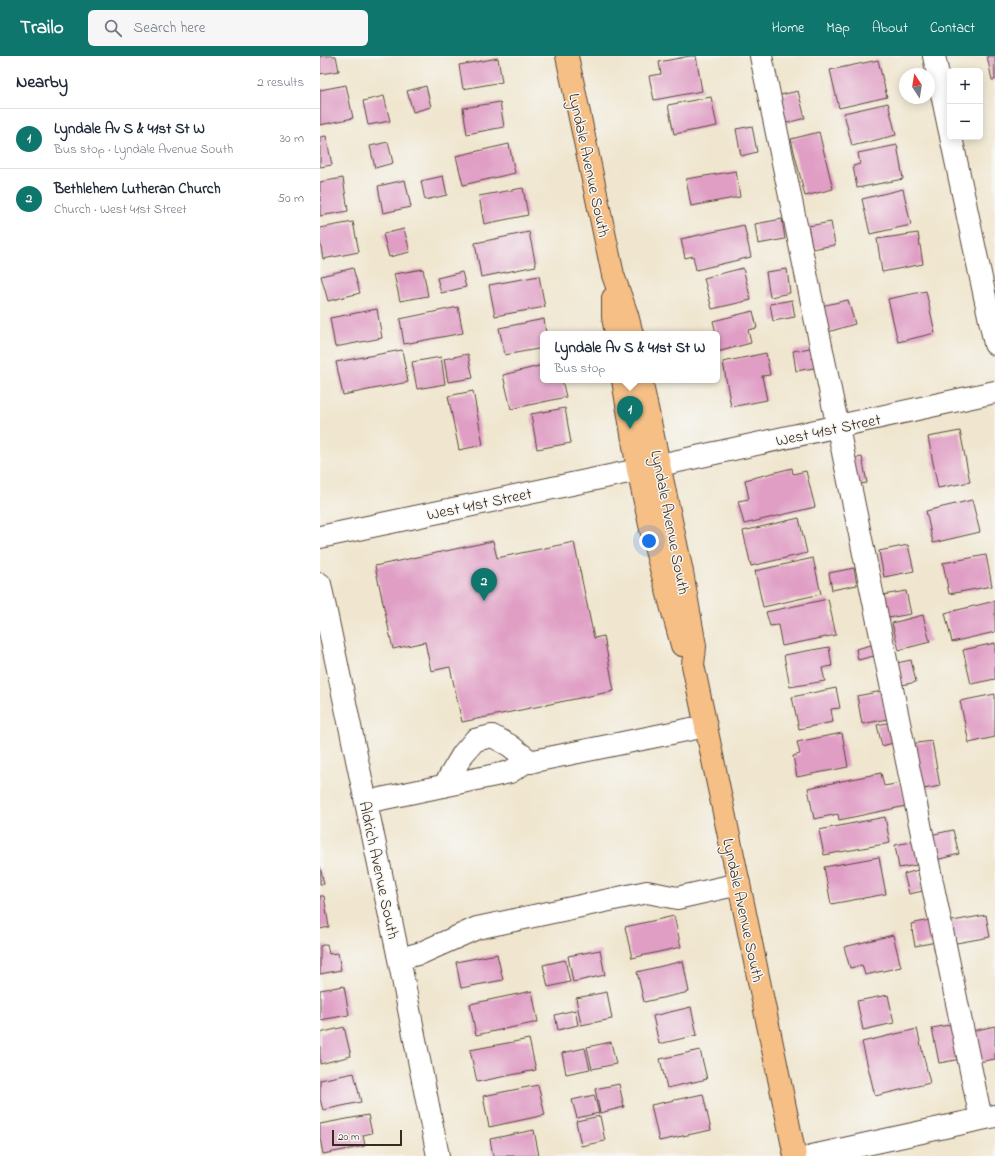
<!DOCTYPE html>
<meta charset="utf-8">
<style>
:root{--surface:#fff;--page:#f6f6f7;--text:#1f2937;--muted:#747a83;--line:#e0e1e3;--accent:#0f766e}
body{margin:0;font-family:"Indie Flower",sans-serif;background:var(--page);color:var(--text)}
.controls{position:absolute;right:12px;top:12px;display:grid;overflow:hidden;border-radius:6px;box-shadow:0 2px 10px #0003}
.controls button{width:36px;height:36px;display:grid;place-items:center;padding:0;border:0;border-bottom:1px solid var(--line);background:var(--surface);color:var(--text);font:20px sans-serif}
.compass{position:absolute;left:579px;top:12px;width:36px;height:36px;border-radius:50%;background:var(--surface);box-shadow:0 2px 10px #0003;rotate:348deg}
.scale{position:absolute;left:12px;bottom:10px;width:70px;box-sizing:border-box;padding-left:4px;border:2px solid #3b2a1e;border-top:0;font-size:11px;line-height:14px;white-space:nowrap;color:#3b2a1e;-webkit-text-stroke:3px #f6f6f2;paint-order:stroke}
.you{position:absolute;left:329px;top:485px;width:14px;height:14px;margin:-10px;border:3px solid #fff;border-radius:50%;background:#1a73e8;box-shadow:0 0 0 6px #1a73e833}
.badge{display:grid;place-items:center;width:26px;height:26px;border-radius:50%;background:var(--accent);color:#fff;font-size:13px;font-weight:700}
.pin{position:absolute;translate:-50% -33px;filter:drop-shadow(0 1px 2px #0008)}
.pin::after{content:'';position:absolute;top:21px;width:14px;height:12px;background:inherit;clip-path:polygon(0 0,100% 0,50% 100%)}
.popup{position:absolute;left:220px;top:275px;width:180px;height:52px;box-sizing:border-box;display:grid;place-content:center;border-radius:6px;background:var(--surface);filter:drop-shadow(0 1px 3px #0005);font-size:13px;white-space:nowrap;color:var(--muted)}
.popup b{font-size:15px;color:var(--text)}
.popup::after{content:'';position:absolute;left:50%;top:100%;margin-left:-8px;border:8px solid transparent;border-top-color:var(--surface)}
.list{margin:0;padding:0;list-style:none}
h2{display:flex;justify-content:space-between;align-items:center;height:52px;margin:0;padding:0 16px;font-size:17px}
h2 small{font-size:13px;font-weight:400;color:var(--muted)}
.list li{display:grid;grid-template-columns:26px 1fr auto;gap:12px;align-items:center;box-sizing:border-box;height:60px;padding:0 16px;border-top:1px solid var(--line)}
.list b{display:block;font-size:15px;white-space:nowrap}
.list p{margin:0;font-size:13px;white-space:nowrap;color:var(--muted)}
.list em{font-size:13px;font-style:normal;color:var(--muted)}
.icon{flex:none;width:22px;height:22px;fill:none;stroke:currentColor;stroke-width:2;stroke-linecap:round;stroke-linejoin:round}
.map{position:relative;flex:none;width:675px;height:1100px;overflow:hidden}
header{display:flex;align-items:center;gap:24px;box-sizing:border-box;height:56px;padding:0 20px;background:var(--accent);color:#fff}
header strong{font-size:19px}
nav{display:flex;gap:22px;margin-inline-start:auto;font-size:14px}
.search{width:280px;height:36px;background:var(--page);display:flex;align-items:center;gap:10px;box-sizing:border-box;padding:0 14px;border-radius:6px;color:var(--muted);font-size:15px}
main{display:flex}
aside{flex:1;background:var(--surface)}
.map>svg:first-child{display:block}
</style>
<header>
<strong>Trailo</strong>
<div class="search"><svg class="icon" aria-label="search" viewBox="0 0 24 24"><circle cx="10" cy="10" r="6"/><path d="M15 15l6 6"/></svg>Search here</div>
<nav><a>Home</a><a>Map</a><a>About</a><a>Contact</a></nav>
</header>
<main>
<aside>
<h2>Nearby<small>2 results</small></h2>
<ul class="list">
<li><span class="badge">1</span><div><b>Lyndale Av S &amp; 41st St W</b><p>Bus stop · Lyndale Avenue South</p></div><em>30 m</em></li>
<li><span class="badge">2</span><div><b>Bethlehem Lutheran Church</b><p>Church · West 41st Street</p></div><em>50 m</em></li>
</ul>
</aside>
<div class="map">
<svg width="675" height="1100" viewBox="0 0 675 1100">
<rect width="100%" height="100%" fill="#f6f6f2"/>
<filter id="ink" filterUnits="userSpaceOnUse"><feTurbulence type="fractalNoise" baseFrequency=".025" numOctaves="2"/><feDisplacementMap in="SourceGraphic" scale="8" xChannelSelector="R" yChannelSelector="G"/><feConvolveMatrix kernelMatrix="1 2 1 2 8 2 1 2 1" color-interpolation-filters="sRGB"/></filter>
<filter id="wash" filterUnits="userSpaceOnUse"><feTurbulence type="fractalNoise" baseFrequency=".012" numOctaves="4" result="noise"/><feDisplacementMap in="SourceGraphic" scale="16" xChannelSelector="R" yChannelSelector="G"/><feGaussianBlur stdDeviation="0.9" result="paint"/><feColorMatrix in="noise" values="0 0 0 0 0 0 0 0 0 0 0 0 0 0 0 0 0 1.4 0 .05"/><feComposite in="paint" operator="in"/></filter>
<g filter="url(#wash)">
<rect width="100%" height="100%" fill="#f0e6cf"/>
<g id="blocks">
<!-- building -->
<path fill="#e09ec5" d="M 0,0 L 16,0 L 19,15 L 0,18 Z
M 370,0 L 376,0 L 382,35 L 334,44 L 329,20 L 341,18 L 339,6 Z
M 667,0 L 675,0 L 675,24 L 672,24 Z
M 178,2 L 182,26 L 143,33 L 139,9 Z
M 558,4 L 567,41 L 519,52 L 510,14 Z
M 26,29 L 33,62 L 0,69 L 0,34 Z
M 106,30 L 111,51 L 93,56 L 87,35 Z
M 478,35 L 485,62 L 463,68 L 456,40 Z
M 64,40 L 70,65 L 48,69 L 43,45 Z
M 391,41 L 397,70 L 354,78 L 348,49 Z
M 180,46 L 184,71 L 147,78 L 143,52 Z
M 568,47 L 576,79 L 532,90 L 524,57 Z
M 432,70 L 437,96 L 421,100 L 416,73 Z
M 499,76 L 513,133 L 485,140 L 471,83 Z
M 6,80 L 12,109 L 0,111 L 0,81 Z
M 68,86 L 73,107 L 55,112 L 50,90 Z
M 189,88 L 195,117 L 143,129 L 136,100 Z
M 577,89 L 583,123 L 537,132 L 533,110 L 540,108 L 538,97 Z
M 416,115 L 420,141 L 371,150 L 366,123 Z
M 123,120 L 127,139 L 105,144 L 101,125 Z
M 23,122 L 28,155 L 0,160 L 0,126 Z
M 85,124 L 91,151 L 63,157 L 58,130 Z
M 203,132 L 208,159 L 164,168 L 159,140 Z
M 583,133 L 591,169 L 550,178 L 542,143 Z
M 462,163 L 465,183 L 438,188 L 435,168 Z
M 33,166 L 39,196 L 3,203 L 0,185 L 0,172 Z
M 511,166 L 515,189 L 492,193 L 488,170 Z
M 424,169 L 431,201 L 376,214 L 373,200 L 365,202 L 361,183 Z
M 84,173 L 90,196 L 69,201 L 63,178 Z
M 209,176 L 216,210 L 161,221 L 155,187 Z
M 598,177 L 603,208 L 562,216 L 557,183 Z
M 33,212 L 40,237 L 8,245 L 1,220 Z
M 423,212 L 431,244 L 392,253 L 384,222 Z
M 103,213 L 108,240 L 80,245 L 74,218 Z
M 467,213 L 470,237 L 450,241 L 446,216 Z
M 142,216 L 146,231 L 121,237 L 117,222 Z
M 219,220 L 225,251 L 175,260 L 169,229 Z
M 606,235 L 615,277 L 578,286 L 568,243 Z
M 472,244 L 475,261 L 453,265 L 450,248 Z
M 528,244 L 535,268 L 508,276 L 501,250 Z
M 138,251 L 143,277 L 84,288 L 80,263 Z
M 57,253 L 62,282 L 15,291 L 10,262 Z
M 433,255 L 437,272 L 428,274 L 431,287 L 397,296 L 397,278 L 393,278 L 396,277 L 393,265 Z
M 224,263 L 226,278 L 223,278 L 223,292 L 185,299 L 179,272 Z
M 496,291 L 500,311 L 476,315 L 473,295 Z
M 82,294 L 88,326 L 23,339 L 16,306 Z
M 446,297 L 450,319 L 442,320 L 447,344 L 411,351 L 403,306 Z
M 148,298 L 153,322 L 128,326 L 124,303 Z
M 121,301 L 125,328 L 97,333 L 92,306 Z
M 223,309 L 223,324 L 242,324 L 246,341 L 191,353 L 183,319 Z
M 153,335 L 163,389 L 139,394 L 128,340 Z
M 245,352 L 251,387 L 217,393 L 211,358 Z
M 640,375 L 650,426 L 618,432 L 608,381 Z
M 542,401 L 547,427 L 534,429 L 529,403 Z
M 472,412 L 473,418 L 486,415 L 495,451 L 424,468 L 418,445 L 429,443 L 425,424 Z
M 652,444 L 660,476 L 613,487 L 606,455 Z
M 479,462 L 487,497 L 431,510 L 423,475 Z
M 173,485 L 177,502 L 254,486 L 274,582 L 284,580 L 294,635 L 142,666 L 130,611 L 111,615 L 105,586 L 73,593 L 55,510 Z
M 588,489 L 594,515 L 564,521 L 559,495 Z
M 666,499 L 672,530 L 629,538 L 623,507 Z
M 493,502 L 501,538 L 443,551 L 435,515 Z
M 534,512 L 537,529 L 512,534 L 509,517 Z
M 586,535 L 591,558 L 568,562 L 563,539 Z
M 508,543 L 516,579 L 462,590 L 458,569 L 450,570 L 446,556 Z
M 675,545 L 675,576 L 632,586 L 625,557 Z
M 603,559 L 610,586 L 579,594 L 572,567 Z
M 675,587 L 675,623 L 651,628 L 643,594 Z
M 555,588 L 558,599 L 538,604 L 536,593 Z
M 509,591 L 512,610 L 502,612 L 505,625 L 470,631 L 464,599 Z
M 591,604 L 596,626 L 577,630 L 572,608 Z
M 516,632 L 520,652 L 511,653 L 513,666 L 479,673 L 472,641 Z
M 567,634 L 573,662 L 542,668 L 537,640 Z
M 675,638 L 675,681 L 649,687 L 640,645 Z
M 572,666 L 577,686 L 562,690 L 557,669 Z
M 522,677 L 528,711 L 477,721 L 473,700 L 480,698 L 477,686 Z
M 612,685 L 620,730 L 598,734 L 590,688 Z
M 561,717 L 564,730 L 581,727 L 586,750 L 519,764 L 518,758 L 494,763 L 488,732 Z
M 565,761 L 570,787 L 504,799 L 499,774 Z
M 633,774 L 639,798 L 616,804 L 610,779 Z
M 597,785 L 602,808 L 579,812 L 575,789 Z
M 559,801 L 566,838 L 511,848 L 504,811 Z
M 0,810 L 4,828 L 0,828 Z
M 598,814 L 603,835 L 589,838 L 584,818 Z
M 0,840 L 4,840 L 9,871 L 0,873 Z
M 666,859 L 670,881 L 631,888 L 627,866 Z
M 354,860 L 361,891 L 312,902 L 305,871 Z
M 618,862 L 622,885 L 595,890 L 591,868 Z
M 573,879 L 581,911 L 545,919 L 542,909 L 530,912 L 524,891 Z
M 7,888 L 9,898 L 18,897 L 21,914 L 0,918 L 0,890 Z
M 280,894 L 285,919 L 253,926 L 248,900 Z
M 177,898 L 183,924 L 141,932 L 136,906 Z
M 245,904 L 250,926 L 228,931 L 223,909 Z
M 363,905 L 369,936 L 324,946 L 317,916 Z
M 24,930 L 29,959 L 0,964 L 0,934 Z
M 212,935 L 218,966 L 156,979 L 150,948 Z
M 287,936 L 292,963 L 261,969 L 256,942 Z
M 568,939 L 574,967 L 543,974 L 537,945 Z
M 371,951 L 377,979 L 339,988 L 333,960 Z
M 255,954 L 258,969 L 238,974 L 235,959 Z
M 635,968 L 641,1003 L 619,1007 L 612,972 Z
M 675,970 L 675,1003 L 658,1006 L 652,975 Z
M 24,971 L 31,1000 L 0,1008 L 0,977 Z
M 597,973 L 610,1027 L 555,1040 L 542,986 Z
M 209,983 L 216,1014 L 157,1026 L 150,994 Z
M 291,986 L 296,1008 L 272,1013 L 267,991 Z
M 265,992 L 270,1013 L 246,1018 L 242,997 Z
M 380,994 L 387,1023 L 347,1032 L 340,1003 Z
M 34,1017 L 41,1046 L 3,1054 L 0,1043 L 0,1024 Z
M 299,1028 L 304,1051 L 280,1057 L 275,1033 Z
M 218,1029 L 225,1059 L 169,1071 L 163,1040 Z
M 383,1038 L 391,1074 L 339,1085 L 331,1049 Z
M 274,1039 L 279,1057 L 257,1062 L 252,1044 Z
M 48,1059 L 52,1077 L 43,1079 L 45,1090 L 3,1098 L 0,1082 L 0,1068 Z
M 280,1060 L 285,1085 L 261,1090 L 256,1065 Z
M 214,1074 L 219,1100 L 173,1100 L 170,1083 Z"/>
</g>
</g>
<g filter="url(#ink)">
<use href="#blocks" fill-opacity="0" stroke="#564639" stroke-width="1"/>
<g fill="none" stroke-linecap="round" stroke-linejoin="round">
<defs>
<path id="minor" d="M 441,0 L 661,1063
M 614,0 L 630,76
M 631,81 L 675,288
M 340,409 L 675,336
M 0,481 L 318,414
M 0,528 L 79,903 L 118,1100
M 124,730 L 143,698 L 155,684 L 172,680 L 189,689 L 211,706
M 46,746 L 190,716 L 204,707 L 386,670
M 79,903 L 101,897 L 157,872 L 327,836 L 357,842 L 419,828
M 492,1100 L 675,1060"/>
<path id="major" d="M 247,0 L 293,219 L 307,259 L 312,278
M 293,242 L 293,261 L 296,278
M 303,324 L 318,414 L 334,487 L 362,589
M 321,324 L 362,516 L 375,590 L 373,609 L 419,828 L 475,1100"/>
</defs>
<!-- minor casing -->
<use href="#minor" stroke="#564639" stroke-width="24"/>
<!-- major casing -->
<use href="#major" stroke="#564639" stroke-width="24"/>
<!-- minor -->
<use href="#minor" stroke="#fff" stroke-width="22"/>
<!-- major -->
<use href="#major" stroke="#f5bf86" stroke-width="22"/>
</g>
</g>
<g text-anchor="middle" stroke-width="3" stroke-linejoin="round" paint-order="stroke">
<!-- street labels -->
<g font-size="16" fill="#3b2a1e" stroke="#f6f6f2">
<text transform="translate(270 109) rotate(78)" y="6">Lyndale Avenue South</text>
<text transform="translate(508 373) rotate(-12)" y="6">West 41st Street</text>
<text transform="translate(159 447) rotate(-12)" y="6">West 41st Street</text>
<text transform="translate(351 466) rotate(79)" y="6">Lyndale Avenue South</text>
<text transform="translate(60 814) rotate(78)" y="6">Aldrich Avenue South</text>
<text transform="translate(424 854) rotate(78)" y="6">Lyndale Avenue South</text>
</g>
</g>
</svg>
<div class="controls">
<button>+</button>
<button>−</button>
</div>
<svg class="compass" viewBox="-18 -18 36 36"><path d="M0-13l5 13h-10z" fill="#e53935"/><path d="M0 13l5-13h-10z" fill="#747a83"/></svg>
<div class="scale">20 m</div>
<div class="you"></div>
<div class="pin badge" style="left:310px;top:373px">1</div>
<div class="popup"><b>Lyndale Av S &amp; 41st St W</b>Bus stop</div>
<div class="pin badge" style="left:164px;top:545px">2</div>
</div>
</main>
